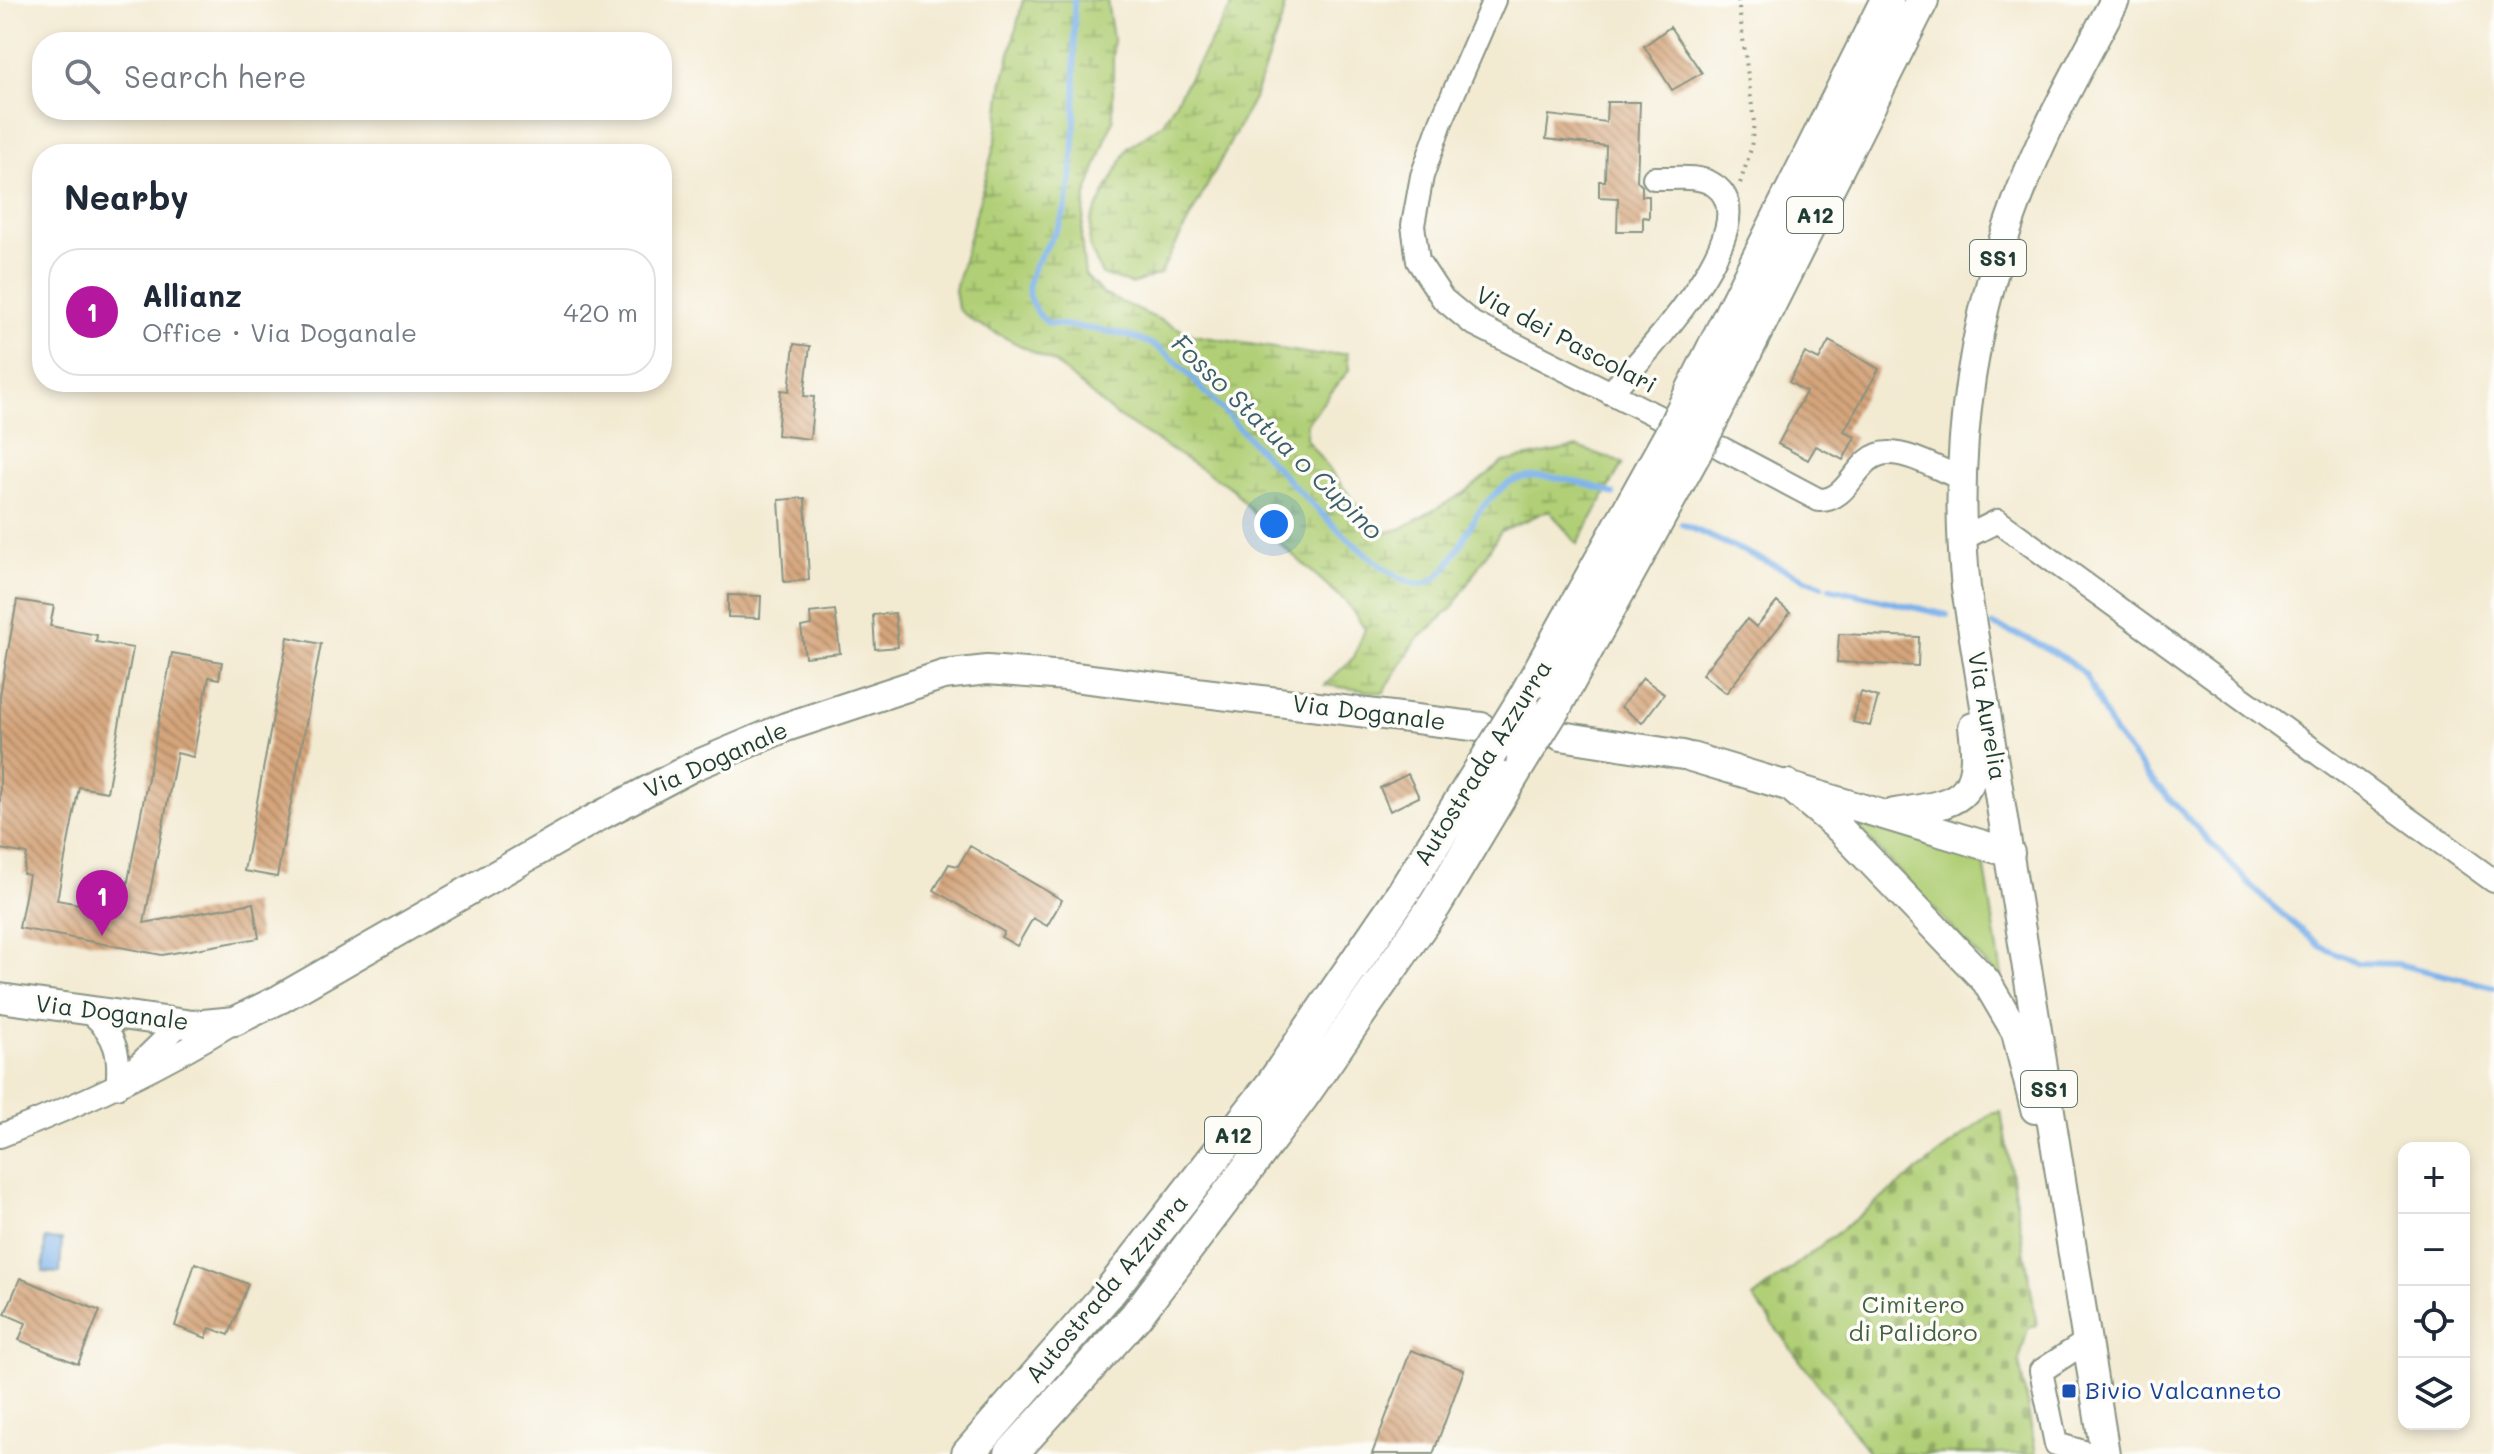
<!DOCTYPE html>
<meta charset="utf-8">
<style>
:root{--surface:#fff;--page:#f6f6f7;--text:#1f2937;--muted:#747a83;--line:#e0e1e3;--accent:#b5179e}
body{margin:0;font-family:Mali,sans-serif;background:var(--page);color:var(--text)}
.controls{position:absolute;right:24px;bottom:24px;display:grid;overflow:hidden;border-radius:16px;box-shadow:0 4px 12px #0003}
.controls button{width:72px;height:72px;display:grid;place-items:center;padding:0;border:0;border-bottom:2px solid var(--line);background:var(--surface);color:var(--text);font:40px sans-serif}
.you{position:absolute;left:1274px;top:524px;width:28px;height:28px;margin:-20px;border:6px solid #fff;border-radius:50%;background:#1a73e8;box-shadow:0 0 0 12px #1a73e833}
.badge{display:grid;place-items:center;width:52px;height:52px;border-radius:50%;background:var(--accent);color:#fff;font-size:26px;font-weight:700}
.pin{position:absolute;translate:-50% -66px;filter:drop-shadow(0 2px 4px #0008)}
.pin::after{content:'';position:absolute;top:42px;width:28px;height:24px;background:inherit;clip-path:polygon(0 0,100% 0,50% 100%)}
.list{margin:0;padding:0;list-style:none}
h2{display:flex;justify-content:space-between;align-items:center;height:104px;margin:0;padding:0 32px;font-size:34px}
h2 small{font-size:26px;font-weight:400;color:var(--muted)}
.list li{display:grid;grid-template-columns:52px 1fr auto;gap:24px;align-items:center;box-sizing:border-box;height:128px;margin:0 16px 16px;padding:0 16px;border:2px solid var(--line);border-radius:32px}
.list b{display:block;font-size:30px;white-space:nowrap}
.list p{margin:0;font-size:26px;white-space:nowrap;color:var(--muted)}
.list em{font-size:26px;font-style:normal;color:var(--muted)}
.icon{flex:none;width:44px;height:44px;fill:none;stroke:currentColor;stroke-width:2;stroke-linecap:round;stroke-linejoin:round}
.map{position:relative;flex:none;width:2494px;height:1454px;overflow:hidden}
.search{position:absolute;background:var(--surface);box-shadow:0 4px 12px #0003;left:32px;top:32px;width:640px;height:88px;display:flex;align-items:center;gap:20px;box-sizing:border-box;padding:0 28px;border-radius:32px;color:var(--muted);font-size:30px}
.panel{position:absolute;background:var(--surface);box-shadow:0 4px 12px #0003;left:32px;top:144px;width:640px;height:248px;border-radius:32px}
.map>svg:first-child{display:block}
</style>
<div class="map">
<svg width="2494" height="1454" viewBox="0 0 2494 1454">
<defs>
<pattern id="wetland-marsh" width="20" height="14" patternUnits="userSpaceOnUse" patternTransform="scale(2)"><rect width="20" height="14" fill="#b0cf76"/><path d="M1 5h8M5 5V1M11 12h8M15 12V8" fill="none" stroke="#8fa962"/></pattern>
<pattern id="cemetery-stones" width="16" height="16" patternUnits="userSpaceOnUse" patternTransform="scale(2)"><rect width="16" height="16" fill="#b0cf76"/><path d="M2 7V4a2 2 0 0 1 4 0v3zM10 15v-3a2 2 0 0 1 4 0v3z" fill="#8fa962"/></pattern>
<pattern id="building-back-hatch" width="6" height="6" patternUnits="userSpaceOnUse" patternTransform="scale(2)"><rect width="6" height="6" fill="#d5a57c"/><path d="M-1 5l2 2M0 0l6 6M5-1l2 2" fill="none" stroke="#ac8866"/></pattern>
</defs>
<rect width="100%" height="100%" fill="#fdfcf7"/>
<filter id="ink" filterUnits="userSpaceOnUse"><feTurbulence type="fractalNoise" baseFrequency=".0125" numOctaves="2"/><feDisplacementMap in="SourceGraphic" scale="16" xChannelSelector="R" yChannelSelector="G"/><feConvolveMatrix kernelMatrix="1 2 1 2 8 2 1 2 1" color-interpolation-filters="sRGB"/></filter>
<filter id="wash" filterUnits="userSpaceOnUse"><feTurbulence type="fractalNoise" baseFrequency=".006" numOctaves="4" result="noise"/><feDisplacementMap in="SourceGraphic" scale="32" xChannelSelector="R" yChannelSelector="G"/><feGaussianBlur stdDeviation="1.8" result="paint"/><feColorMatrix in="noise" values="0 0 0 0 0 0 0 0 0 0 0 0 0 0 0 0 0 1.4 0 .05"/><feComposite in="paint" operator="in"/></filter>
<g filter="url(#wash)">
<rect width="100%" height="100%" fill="#f3ead2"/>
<!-- green -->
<path fill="#b0cf76" stroke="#688655" stroke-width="2" d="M 1862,822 L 1984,862 L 2002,976 L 1995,974 L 1860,830 Z"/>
<!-- wetland -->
<path fill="url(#wetland-marsh)" stroke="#688655" stroke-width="2" d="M 1023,0 L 1107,0 L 1113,39 L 1113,119 L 1086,196 L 1081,239 L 1085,275 L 1103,294 L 1193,335 L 1317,355 L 1347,353 L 1349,370 L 1307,423 L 1306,439 L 1379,534 L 1400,529 L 1464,493 L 1503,462 L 1578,447 L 1623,463 L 1577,544 L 1549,510 L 1501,531 L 1452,608 L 1416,641 L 1383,693 L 1325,685 L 1354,657 L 1365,629 L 1346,602 L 1276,540 L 1233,489 L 1114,414 L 1055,363 L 974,322 L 958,309 L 955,290 L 996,139 L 1002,86 Z
M 1235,0 L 1284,0 L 1284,13 L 1254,98 L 1160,274 L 1132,284 L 1102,275 L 1089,245 L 1091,220 L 1128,148 L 1163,123 Z"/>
<!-- cemetery -->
<path fill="url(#cemetery-stones)" stroke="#688655" stroke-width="2" d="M 2001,1112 L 2037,1326 L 2028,1328 L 2019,1361 L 2036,1454 L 1870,1454 L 1753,1298 L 1991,1114 Z"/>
<!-- water -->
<path fill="#7db2eb" stroke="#4e7890" stroke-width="2" d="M 45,1239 L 62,1240 L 60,1273 L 43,1272 Z"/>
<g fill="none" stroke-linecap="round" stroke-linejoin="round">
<!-- stream -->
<path stroke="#7db2eb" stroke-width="6" d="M 1074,0 C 1073,68 1081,143 1065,209 C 1056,249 999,283 1048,323 C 1080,328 1119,330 1149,343 C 1172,353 1191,378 1208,395 C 1249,437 1364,570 1413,583 C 1445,592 1464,533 1478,513 C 1485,503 1498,490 1509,483 C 1533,467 1590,484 1614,494
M 1682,524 L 1822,586
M 1830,588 L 1947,615
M 1993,625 L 2031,640 L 2066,659 L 2085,674 L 2114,733 L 2148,776 L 2261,896 L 2320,946 L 2357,963 L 2397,964 L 2494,987"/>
</g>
<g id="blocks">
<!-- building -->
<path fill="url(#building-back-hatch)" d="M 1670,27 L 1702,73 L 1672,90 L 1644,46 Z
M 1607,102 L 1640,102 L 1637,181 L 1642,186 L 1642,196 L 1649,196 L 1649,218 L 1643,217 L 1643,231 L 1617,231 L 1618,198 L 1599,197 L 1599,181 L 1605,181 L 1606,146 L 1546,139 L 1549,115 L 1606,122 Z
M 1829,341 L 1879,369 L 1844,431 L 1855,437 L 1843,460 L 1816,446 L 1808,460 L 1778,444 L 1806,392 L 1789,382 L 1805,353 L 1819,360 Z
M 794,344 L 810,346 L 804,396 L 814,397 L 810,439 L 777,435 L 781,390 L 789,391 Z
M 805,498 L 809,580 L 784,582 L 779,500 Z
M 728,595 L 761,596 L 760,618 L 728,617 Z
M 17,600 L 54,606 L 50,626 L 97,635 L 96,642 L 133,648 L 107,792 L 79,787 L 57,900 L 122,912 L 172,653 L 222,662 L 219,679 L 209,677 L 193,757 L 177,753 L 144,923 L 253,903 L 259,938 L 162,955 L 19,928 L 29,875 L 23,874 L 27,854 L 0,849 L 0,695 Z
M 1777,602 L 1790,613 L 1726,693 L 1702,674 L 1747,619 L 1756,627 Z
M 835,610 L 840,653 L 805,657 L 801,627 L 811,625 L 810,613 Z
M 895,613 L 898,647 L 875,649 L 873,615 Z
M 1839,634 L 1919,637 L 1918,666 L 1837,662 Z
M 288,637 L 321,644 L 277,877 L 244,871 Z
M 1643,678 L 1664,694 L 1642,723 L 1621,707 Z
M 1861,692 L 1878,697 L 1870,726 L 1853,722 Z
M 1408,774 L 1419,797 L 1390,811 L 1380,788 Z
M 970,846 L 1062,900 L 1047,926 L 1033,918 L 1017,946 L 1001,937 L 1004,932 L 934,890 L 949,864 L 958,866 Z
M 195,1263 L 248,1284 L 229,1335 L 210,1328 L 206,1338 L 175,1326 Z
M 20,1278 L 100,1311 L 78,1364 L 19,1340 L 26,1323 L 5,1314 Z
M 1411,1350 L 1464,1370 L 1433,1454 L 1372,1454 Z"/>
</g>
</g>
<g filter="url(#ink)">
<use href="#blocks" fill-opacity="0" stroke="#899483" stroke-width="2"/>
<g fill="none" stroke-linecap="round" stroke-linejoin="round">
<defs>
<path id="minor" d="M 1494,0 L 1441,122 L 1422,176 L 1413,225 L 1418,261 L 1443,299 L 1472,323 L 1657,416
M 1610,393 C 1638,363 1772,223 1714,185 C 1698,174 1672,179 1654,178
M 1721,448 L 1819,500 C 1852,501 1855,453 1889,453 C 1912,453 1939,470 1961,478
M 1962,539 L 1998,521 L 2494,881
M 92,1014 C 116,1035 121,1056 117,1087
M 124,1079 L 180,1024
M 0,1136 C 82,1104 159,1068 234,1022
M 2087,1341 L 2041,1371 L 2056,1444 L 2091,1454"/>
<path id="major" d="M 1561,736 L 1683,755
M 1691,757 L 2010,853
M 1787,784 L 1840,829 L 1986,981 L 2016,1032 L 2035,1109
M 1894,813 C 1957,804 1983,801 1973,727
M 0,998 L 193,1025 L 235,1021 L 280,999 L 592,820 L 694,766 L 786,727 L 943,675 L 987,670 L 1066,676 L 1481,727
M 2105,1454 L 1966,588 C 1951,447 1974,304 2028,173 C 2053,113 2085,57 2115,0"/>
<path id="highway" d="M 1680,415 L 1887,0
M 1707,429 L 1922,0
M 1522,702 L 1671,434
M 1556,705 L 1698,447
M 968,1454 L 1111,1290 L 1273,1083 L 1403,893 L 1490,754
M 1011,1454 L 1136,1316 L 1301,1098 L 1435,905 L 1523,758"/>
</defs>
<!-- minor casing -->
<use href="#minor" stroke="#899483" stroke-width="26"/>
<!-- major casing -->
<use href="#major" stroke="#899483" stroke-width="32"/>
<!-- highway casing -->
<use href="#highway" stroke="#899483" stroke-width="36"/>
<!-- path -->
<path stroke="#899483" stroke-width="4" stroke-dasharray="2 6" stroke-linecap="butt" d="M 1738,0 L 1754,122 L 1751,149 L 1739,187"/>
<!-- minor -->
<use href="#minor" stroke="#fff" stroke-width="22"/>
<!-- major -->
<use href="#major" stroke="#fff" stroke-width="28"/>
<!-- highway -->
<use href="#highway" stroke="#fff" stroke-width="32"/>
<defs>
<path id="highway-bridge" d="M 1671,434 L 1680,415
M 1698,447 L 1707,429
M 1490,754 L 1522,702
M 1523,758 L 1556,705"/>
</defs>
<!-- highway-bridge casing -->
<use href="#highway-bridge" stroke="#899483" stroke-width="36" stroke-linecap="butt"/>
<!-- highway-bridge -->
<use href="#highway-bridge" stroke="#fff" stroke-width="32"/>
</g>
</g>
<!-- markers -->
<rect fill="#1a4fb4" stroke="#fdfcf7" stroke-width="3" x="2061" y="1383" width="16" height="16" rx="4"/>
<g text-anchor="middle" stroke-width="7" stroke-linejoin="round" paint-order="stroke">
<!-- shield labels -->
<g fill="#fdfcf7" stroke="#62766e" stroke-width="2">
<rect x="1787" y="197" width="56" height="36" rx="6"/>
<rect x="1970" y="240" width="56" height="36" rx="6"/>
<rect x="2021" y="1071" width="56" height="36" rx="6"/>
<rect x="1205" y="1117" width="56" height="36" rx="6"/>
</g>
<g font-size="22" font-weight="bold" fill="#1f3d34">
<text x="1815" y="223">A12</text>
<text x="1998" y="266">SS1</text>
<text x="2049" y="1097">SS1</text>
<text x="1233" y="1143">A12</text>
</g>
<!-- street labels -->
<g font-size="24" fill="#1f3d34" stroke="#fdfcf7">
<text transform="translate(1566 340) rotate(28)" y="8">Via dei Pascolari</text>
<text transform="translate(1369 713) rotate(7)" y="8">Via Doganale</text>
<text transform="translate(1987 716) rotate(80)" y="8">Via Aurelia</text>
<text transform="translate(716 760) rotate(-24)" y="8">Via Doganale</text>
<text transform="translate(1483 763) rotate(-58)" y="8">Autostrada Azzurra</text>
<text transform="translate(112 1013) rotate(7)" y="8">Via Doganale</text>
<text transform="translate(1107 1289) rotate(-50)" y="8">Autostrada Azzurra</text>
</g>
<!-- park labels -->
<g font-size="24" fill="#436244" stroke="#fdfcf7">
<text x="1913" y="1313">Cimitero<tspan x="1913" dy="28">di Palidoro</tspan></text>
</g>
<!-- transit labels -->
<g font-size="24" fill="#164399" stroke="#fdfcf7" text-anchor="start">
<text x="2085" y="1399">Bivio Valcanneto</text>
</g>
<!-- water labels -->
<g font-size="26" font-style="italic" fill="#3b606b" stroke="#fdfcf7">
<text transform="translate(1277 437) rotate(44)" y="9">Fosso Statua o Cupino</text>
</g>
</g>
</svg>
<div class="controls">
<button>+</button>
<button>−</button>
<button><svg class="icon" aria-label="locate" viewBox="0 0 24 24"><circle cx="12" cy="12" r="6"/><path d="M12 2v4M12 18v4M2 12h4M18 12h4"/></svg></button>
<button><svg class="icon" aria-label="layers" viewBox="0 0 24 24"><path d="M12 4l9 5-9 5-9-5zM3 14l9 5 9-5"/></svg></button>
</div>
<div class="you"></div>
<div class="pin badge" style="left:102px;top:936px">1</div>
<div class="search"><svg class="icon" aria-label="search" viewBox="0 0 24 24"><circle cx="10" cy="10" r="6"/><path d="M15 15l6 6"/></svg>Search here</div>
<section class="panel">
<h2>Nearby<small></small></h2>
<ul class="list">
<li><span class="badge">1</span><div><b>Allianz</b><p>Office · Via Doganale</p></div><em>420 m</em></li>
</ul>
</section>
</div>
